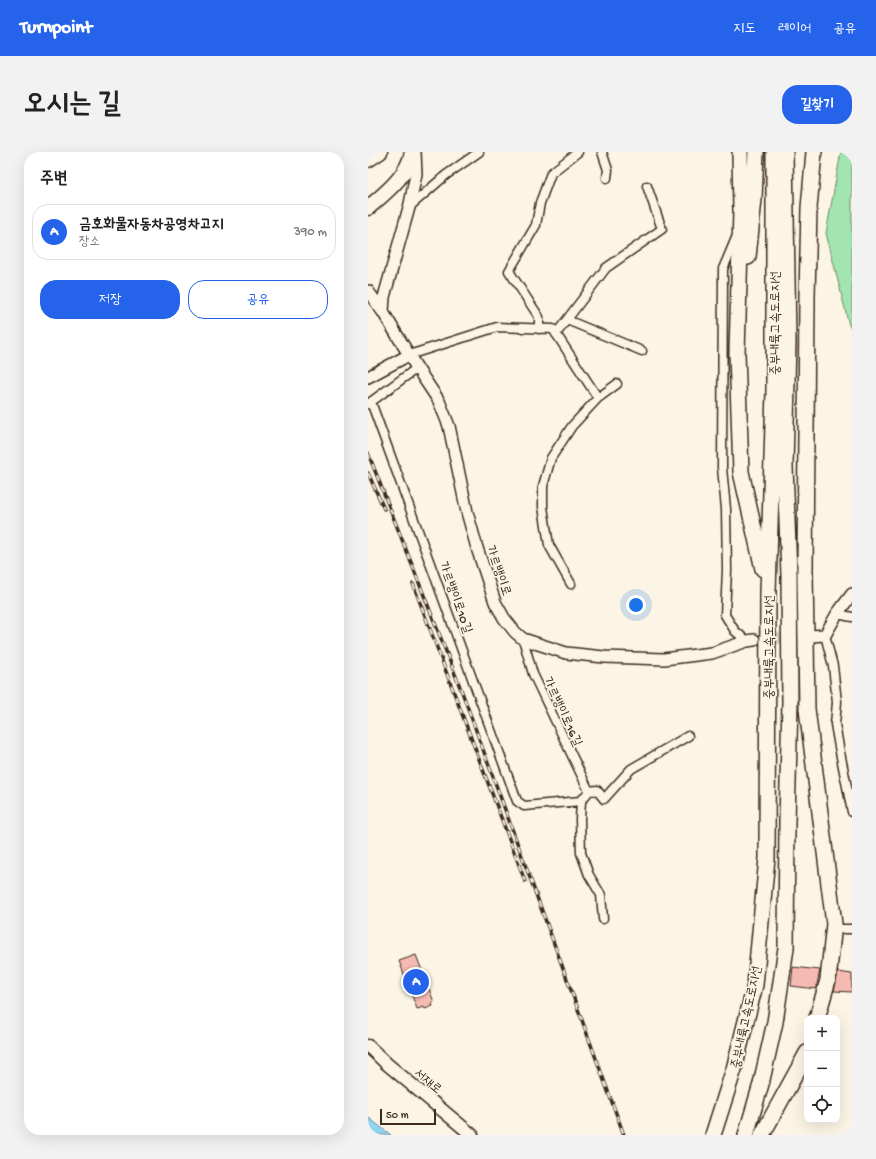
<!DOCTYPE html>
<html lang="ko">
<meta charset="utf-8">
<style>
:root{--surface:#fff;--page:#f2f2f2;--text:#222;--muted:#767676;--line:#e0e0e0;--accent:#2563eb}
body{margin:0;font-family:"Gochi Hand","Poor Story",sans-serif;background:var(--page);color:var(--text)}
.controls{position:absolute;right:12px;bottom:12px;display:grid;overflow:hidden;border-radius:8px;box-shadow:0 4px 16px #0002}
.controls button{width:36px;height:36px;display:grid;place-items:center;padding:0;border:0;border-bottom:1px solid var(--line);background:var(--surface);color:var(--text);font:20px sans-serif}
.scale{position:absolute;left:12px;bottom:10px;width:56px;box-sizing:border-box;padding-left:4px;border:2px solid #3b2a1e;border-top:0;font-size:11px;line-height:14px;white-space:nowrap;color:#3b2a1e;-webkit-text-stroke:3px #fcf5e5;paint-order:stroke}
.you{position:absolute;left:268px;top:453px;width:14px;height:14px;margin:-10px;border:3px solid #fff;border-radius:50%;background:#1a73e8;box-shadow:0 0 0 6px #1a73e833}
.badge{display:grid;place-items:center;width:26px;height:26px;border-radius:50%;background:var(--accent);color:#fff;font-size:13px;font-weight:700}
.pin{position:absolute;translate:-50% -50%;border:2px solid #fff;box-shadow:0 1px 4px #0006}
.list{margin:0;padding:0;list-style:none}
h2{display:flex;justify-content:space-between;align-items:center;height:52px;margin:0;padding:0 16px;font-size:17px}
h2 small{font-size:13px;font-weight:400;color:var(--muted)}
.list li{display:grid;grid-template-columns:26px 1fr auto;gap:12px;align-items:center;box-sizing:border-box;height:56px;margin:0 8px 8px;padding:0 8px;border:1px solid var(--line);border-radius:16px}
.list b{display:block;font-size:15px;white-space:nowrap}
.list p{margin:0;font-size:13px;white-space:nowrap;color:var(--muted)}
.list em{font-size:13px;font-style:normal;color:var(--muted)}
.actions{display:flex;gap:8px;padding:12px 16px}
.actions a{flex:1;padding:9px 0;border:1px solid var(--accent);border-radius:16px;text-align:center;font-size:14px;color:var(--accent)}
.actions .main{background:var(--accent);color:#fff}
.icon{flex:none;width:22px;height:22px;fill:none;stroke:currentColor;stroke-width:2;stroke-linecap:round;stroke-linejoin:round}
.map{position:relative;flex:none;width:484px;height:983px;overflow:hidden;border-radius:16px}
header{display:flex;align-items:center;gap:24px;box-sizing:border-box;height:56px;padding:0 20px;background:var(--accent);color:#fff}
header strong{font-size:19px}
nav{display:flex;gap:22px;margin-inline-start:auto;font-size:14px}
.intro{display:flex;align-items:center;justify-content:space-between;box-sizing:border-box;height:96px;padding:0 24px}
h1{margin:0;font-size:28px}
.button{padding:10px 18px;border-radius:16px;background:var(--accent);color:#fff;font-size:14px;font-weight:700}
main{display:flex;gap:24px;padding:0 24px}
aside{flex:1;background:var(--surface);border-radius:16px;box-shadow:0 4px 16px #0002}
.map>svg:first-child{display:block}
</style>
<header>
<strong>Turnpoint</strong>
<nav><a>지도</a><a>레이어</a><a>공유</a></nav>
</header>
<div class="intro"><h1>오시는 길</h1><a class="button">길찾기</a></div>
<main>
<aside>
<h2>주변<small></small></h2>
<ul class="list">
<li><span class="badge">A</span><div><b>금호화물자동차공영차고지</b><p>장소</p></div><em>390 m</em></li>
</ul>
<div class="actions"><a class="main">저장</a><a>공유</a></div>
</aside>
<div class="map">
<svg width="484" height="983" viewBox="0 0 484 983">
<rect width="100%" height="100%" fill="#fcf5e5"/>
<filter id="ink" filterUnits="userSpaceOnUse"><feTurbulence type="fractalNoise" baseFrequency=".025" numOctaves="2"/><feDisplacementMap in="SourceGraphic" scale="8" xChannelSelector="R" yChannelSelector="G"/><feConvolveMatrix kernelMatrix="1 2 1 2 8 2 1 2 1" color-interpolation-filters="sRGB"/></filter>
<g filter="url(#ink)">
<!-- green -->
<path fill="#a2e5b0" stroke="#6e8867" d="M 473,0 L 484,0 L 484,179 L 481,173 L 458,81 Z"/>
<!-- water -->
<path fill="#8fd4f1" stroke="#6d909d" d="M 0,966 L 1,966 L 23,983 L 0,983 Z"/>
<!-- building -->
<path fill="#f5bab2" stroke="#3b2a1e" d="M 48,803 L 66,850 L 64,851 L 65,854 L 57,857 L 56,855 L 49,857 L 31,809 Z
M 425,815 L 452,818 L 448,837 L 423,834 Z
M 470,820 L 484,822 L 484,840 L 466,839 Z"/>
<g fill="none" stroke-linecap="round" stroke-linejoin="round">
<!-- tertiary-tunnel -->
<path stroke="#d5ccbd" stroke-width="11" stroke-dasharray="11 5.5" stroke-linecap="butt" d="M 386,488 L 443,484"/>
<defs>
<path id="minor" d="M 234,0 L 240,18 L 239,26
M 41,55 L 78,23 L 111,0
M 368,86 L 355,117 L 354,316 L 358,357 L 359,418 L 357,463 L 367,479 L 379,489
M 199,168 L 274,199
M 171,177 L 171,165 L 141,119 L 168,73 L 172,51 L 183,21 L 210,0
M 188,182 L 238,116 L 294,77 L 279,34
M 41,203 L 129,175 L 185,177 L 230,246
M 3,250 L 149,649 L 156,654 L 213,649 L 221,639 L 165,522 L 155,487
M 0,252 L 49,216
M 203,432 L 181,393 L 175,355 L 175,334 L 183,306 L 204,274 L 230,246 L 249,232
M 469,462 L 484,465
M 457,483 L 465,514 L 469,550 L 467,572 L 471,595 L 484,660
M 221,639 L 229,638 L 236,647 L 263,617 L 320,584
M 213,649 L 212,667 L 213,701 L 221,723 L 233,743 L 235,767
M 466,777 L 484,777"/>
<path id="tertiary" d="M 0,139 L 15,160 L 49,216 L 71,249 L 81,274 L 99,360 L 109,396 L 127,450 L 136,466 L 147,480 L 155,487 L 198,501 L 236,505 L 296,507 L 344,501 L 379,489 L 386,488
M 15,160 L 16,145 L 42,52 L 48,22 L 47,0
M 0,225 L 41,203
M 443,484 L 457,483 L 469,462 L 484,442"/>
<path id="secondary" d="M 0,894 L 19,912 L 104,983"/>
<path id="trunk" d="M 0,8 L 12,0
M 0,56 C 17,41 40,24 44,0"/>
<path id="motorway" d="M 372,0 L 373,59 L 369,201 L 373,320 L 395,417
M 446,0 L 441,56 L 439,144 L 437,419 L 439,557 L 466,772 L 460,828 L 449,866
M 380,105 L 386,47 L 388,0
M 345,983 L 366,917 L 387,833 L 399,706 L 400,440 L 406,239 L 406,0
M 378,983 L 393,932 L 407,870 L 418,796 L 419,670 L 422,550 L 421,423 L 417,314 L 420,189 L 417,0
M 394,983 L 439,901"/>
</defs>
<!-- minor casing -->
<use href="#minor" stroke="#3b2a1e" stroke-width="11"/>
<!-- tertiary casing -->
<use href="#tertiary" stroke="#3b2a1e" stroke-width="14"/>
<!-- secondary casing -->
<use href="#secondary" stroke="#3b2a1e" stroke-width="15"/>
<!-- trunk casing -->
<use href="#trunk" stroke="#3b2a1e" stroke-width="17"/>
<!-- motorway casing -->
<use href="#motorway" stroke="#3b2a1e" stroke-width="18"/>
<!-- minor -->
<use href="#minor" stroke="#fcf5e5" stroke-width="8"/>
<!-- tertiary -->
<use href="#tertiary" stroke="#fcf5e5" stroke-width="11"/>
<!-- secondary -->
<use href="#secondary" stroke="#fcf5e5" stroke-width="12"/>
<!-- trunk -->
<use href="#trunk" stroke="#fcf5e5" stroke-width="14"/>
<!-- motorway -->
<use href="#motorway" stroke="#fcf5e5" stroke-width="15"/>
<defs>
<path id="rail" d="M 0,301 L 94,540 L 256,983
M 0,321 L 16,357
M 45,432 L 157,729"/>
</defs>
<!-- rail casing -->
<use href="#rail" stroke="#3b2a1e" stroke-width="3.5"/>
<!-- rail -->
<use href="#rail" stroke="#fcf5e5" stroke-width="2" stroke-dasharray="6" stroke-linecap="butt"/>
</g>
</g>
<g text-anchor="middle" stroke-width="3.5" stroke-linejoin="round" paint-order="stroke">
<!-- street labels -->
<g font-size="13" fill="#3b2a1e" stroke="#fcf5e5">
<text transform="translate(406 171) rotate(-90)" y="5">중부내륙고속도로지선</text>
<text transform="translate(132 418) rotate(71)" y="5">가르뱅이로</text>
<text transform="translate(89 445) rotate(70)" y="5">가르뱅이로10길</text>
<text transform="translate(400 495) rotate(-90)" y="5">중부내륙고속도로지선</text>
<text transform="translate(196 559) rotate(65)" y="5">가르뱅이로16길</text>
<text transform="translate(377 865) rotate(-78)" y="5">중부내륙고속도로지선</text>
<text transform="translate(61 928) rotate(40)" y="5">서재로</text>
</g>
</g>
</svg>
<div class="controls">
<button>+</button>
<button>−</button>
<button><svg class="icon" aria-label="locate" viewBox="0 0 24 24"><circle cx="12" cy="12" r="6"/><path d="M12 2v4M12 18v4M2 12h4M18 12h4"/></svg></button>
</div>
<div class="scale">50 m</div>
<div class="you"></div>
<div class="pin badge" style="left:48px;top:830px">A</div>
</div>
</main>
